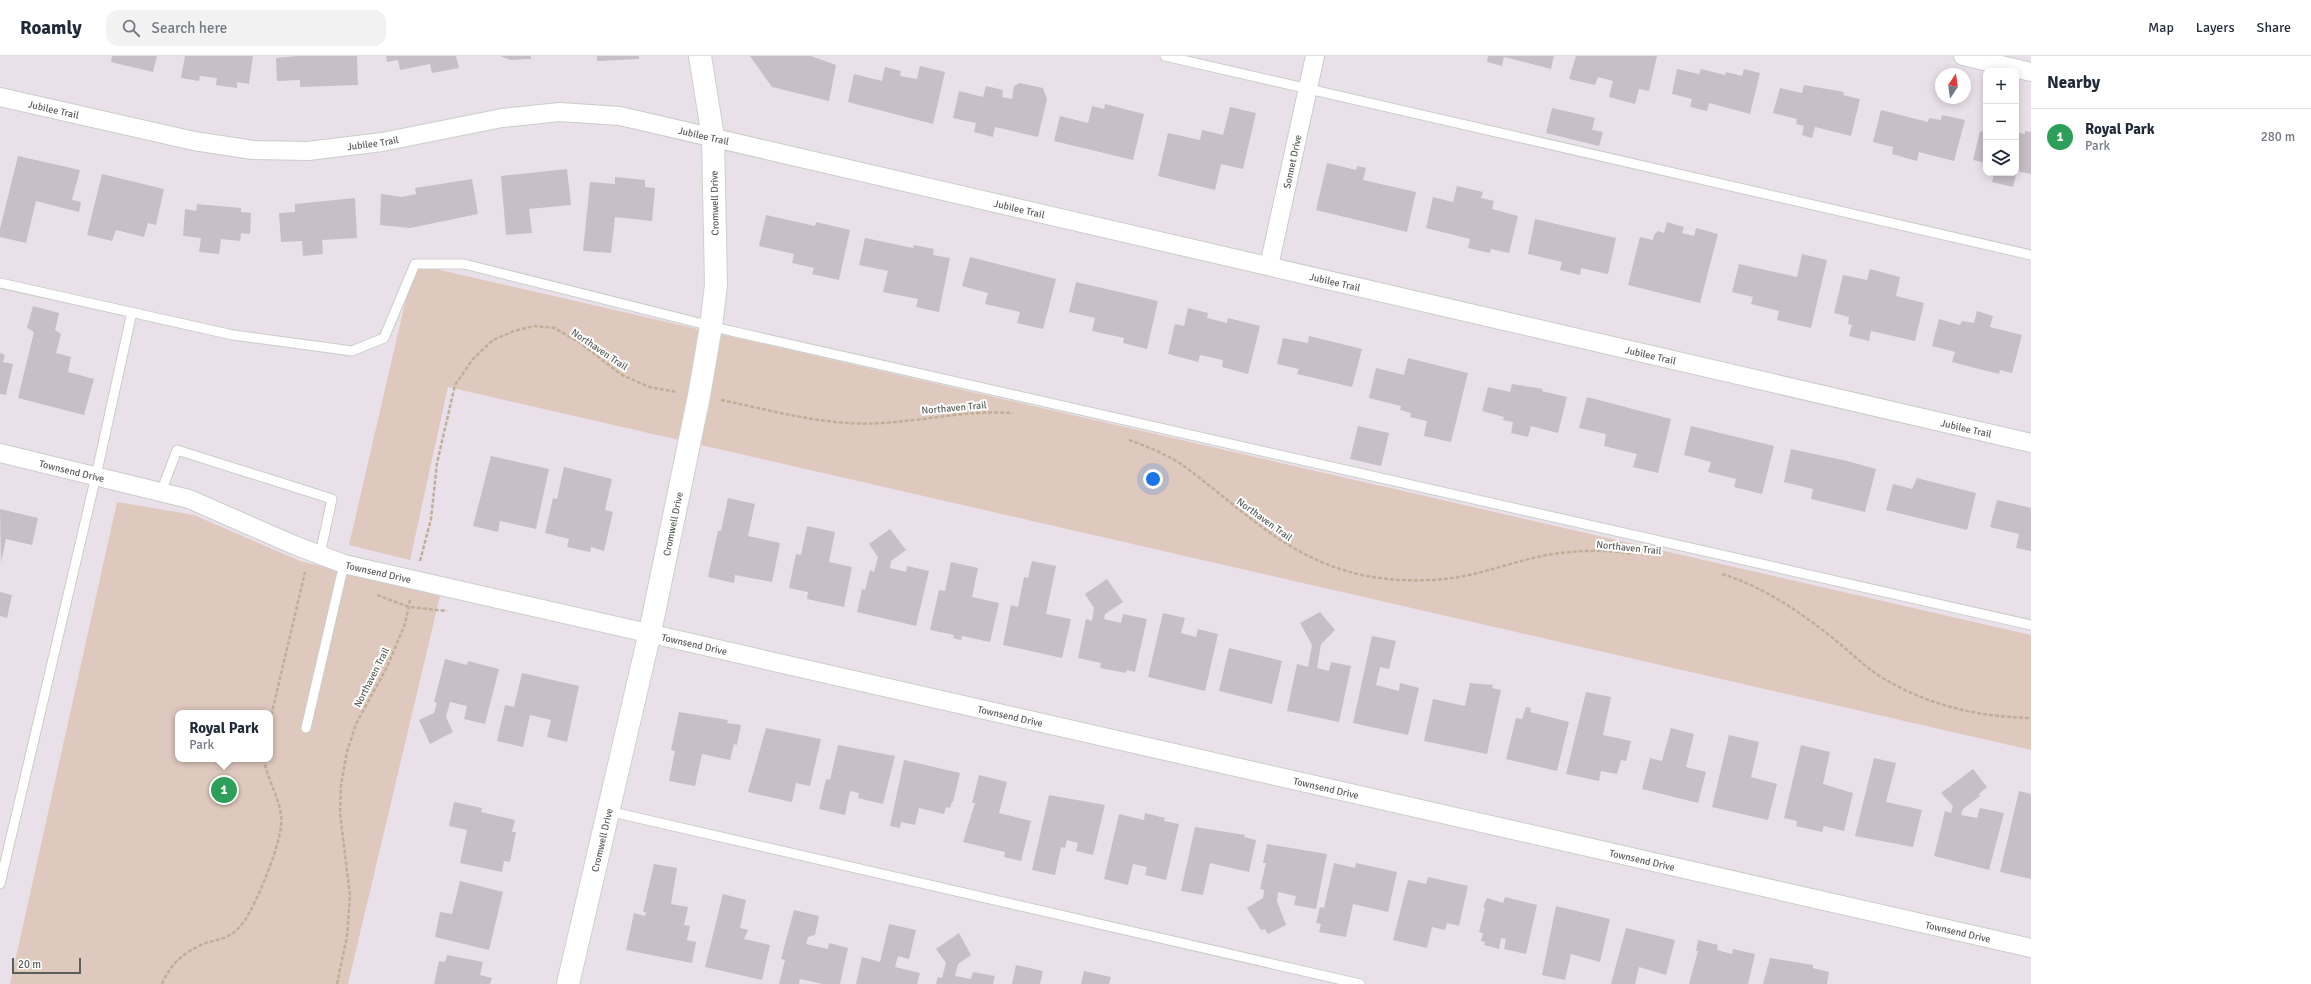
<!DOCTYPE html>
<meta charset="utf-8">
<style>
:root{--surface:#fff;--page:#f2f2f3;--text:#1f2937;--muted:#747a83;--line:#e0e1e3;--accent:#763bd5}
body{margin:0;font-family:Signika,sans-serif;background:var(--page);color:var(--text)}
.controls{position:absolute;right:12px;top:12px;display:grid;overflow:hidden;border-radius:8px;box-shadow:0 2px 10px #0003}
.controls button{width:36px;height:36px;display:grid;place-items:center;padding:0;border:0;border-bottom:1px solid var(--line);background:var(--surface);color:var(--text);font:20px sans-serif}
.compass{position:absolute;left:1935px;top:12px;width:36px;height:36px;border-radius:50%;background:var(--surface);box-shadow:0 2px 10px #0003;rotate:13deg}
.scale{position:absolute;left:12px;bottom:10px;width:69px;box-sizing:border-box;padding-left:4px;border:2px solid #5a5f59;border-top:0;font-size:11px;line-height:14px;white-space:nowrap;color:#5a5f59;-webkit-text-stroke:3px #fff;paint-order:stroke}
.you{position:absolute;left:1153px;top:423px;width:14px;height:14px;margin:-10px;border:3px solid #fff;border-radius:50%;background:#1a73e8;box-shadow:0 0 0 6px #1a73e833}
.badge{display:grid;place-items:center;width:26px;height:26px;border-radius:50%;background:var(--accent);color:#fff;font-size:13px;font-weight:700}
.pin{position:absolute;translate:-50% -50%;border:2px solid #fff;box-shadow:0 1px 4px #0006}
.popup{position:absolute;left:175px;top:654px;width:98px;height:52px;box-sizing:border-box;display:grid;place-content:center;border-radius:8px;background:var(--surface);filter:drop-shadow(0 1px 3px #0005);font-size:13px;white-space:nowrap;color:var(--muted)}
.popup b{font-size:15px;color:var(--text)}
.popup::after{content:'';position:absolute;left:50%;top:100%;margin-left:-8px;border:8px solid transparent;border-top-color:var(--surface)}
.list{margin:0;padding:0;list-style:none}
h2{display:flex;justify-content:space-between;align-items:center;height:52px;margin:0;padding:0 16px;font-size:17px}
h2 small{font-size:13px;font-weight:400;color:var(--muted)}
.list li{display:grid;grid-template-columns:26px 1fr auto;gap:12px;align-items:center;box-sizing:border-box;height:56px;padding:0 16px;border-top:1px solid var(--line)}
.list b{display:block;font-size:15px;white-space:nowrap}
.list p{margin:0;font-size:13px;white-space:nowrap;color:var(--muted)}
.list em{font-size:13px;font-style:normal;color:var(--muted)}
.icon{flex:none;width:22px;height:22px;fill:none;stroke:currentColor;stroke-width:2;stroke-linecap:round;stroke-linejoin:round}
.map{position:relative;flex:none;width:2031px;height:928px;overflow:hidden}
header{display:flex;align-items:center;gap:24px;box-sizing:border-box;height:56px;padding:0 20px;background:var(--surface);border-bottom:1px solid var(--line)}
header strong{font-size:19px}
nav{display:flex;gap:22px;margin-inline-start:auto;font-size:14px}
.search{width:280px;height:36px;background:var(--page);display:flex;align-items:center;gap:10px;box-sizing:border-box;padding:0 14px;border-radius:12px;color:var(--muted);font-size:15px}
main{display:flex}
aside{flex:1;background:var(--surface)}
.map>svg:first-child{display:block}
</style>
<header>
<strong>Roamly</strong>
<div class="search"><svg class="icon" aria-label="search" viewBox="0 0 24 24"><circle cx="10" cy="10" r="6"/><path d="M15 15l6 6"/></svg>Search here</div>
<nav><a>Map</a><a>Layers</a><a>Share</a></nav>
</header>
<main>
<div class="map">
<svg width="2031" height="928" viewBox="0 0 2031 928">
<rect width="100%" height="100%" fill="#eae0e9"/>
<!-- green -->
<path fill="#dfc9be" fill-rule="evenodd" d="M 414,208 L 2031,579 L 2031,694 L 448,331 L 410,504 L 349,489 Z
M 117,446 L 194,459 L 300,505 L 440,540 L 348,928 L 10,928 ZM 178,657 L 270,657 L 270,703 L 178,703 Z"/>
<!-- building -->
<path fill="#c7bec7" d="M 112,0 L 157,0 L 153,16 L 111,6 Z
M 185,0 L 253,0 L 249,28 L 237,26 L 237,32 L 216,29 L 217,22 L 200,20 L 199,25 L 181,22 Z
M 298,0 L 357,0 L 358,29 L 300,31 L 300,24 L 277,25 L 276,2 Z
M 386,0 L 456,0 L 459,12 L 432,17 L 430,8 L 400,14 L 398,4 L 387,6 Z
M 500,0 L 531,0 L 531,3 L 511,4 Z
M 597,0 L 639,0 L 639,3 L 597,5 Z
M 750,0 L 811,0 L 836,9 L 829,45 L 772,31 Z
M 1488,0 L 1554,0 L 1551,13 L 1504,1 L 1502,10 L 1487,6 Z
M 1576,0 L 1657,0 L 1649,35 L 1639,33 L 1635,48 L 1609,41 L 1613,25 L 1598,21 L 1595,29 L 1569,23 Z
M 920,10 L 945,16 L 933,68 L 848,46 L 854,18 L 882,25 L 885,11 L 901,15 L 900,20 L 917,23 Z
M 1677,13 L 1699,18 L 1701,13 L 1725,19 L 1726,16 L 1742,20 L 1744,13 L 1760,17 L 1750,58 L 1709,47 L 1707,55 L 1690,51 L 1692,43 L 1672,38 Z
M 1020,27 L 1043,32 L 1047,43 L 1038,81 L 995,71 L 993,81 L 974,76 L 976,67 L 953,62 L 959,35 L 983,41 L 986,30 L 1003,34 L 1002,41 L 1012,43 L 1014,30 Z
M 1804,29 L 1844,36 L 1843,39 L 1860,43 L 1851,80 L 1815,71 L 1812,82 L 1802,79 L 1804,70 L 1796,68 L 1797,63 L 1773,57 L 1780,32 L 1802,37 Z
M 1105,48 L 1144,58 L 1133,104 L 1054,85 L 1060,60 L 1088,67 L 1092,50 L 1104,53 Z
M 1230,51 L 1256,57 L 1243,113 L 1221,108 L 1215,134 L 1158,120 L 1168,77 L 1200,84 L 1202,74 L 1223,79 Z
M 1552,52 L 1595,62 L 1592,74 L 1603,76 L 1599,90 L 1546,77 Z
M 1881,54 L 1928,66 L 1929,62 L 1941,64 L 1942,59 L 1965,64 L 1954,105 L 1919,96 L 1917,105 L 1892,98 L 1893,91 L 1873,86 Z
M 1980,75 L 1986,77 L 1986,107 L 1973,104 Z
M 2025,75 L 2031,76 L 2031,118 L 2017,115 L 2013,131 L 1992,126 L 1994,117 L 2016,117 L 2016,76 L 2025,78 Z
M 18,100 L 80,114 L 72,144 L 81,146 L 79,156 L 36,145 L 26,187 L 0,181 L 0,173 Z
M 1327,107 L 1356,114 L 1357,110 L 1366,112 L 1363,124 L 1416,136 L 1407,176 L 1316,154 Z
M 567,113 L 571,149 L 529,153 L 532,177 L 506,179 L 501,120 Z
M 102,118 L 164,133 L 156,169 L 148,167 L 144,181 L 116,174 L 112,185 L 87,179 Z
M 615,121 L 645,124 L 645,131 L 655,132 L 652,165 L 615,161 L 611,197 L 583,195 L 590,126 L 615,128 Z
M 472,123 L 478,158 L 410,172 L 380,169 L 381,138 L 402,141 L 416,138 L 415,132 Z
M 1457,130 L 1483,136 L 1481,142 L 1494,145 L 1492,153 L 1518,160 L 1509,197 L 1491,193 L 1490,197 L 1468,192 L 1470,183 L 1426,172 L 1433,141 L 1453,146 Z
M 355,142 L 357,182 L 322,184 L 323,198 L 303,200 L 302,185 L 281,186 L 279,157 L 295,156 L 295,148 Z
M 197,148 L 241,152 L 241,156 L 251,157 L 250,178 L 241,177 L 240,185 L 221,183 L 219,198 L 199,196 L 201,182 L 183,180 L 185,153 L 196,155 Z
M 766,159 L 815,170 L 816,166 L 850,174 L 839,224 L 812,218 L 814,212 L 792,207 L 794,198 L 759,190 Z
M 1535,163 L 1616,182 L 1608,218 L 1581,212 L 1580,219 L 1560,214 L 1562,206 L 1528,198 Z
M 1667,166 L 1684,171 L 1682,177 L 1694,180 L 1696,172 L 1718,178 L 1700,247 L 1628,229 L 1640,181 L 1653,184 L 1654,179 L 1658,175 L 1664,177 Z
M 865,182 L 913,192 L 914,189 L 934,193 L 933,199 L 950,202 L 939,256 L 916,251 L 918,243 L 883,236 L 888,215 L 859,209 Z
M 1802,198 L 1827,204 L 1811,272 L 1777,264 L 1779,255 L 1751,248 L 1753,241 L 1732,236 L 1739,208 L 1797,221 Z
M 970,201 L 1056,223 L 1043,273 L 1017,267 L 1020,256 L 985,248 L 988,237 L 962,230 Z
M 1870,213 L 1900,221 L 1896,240 L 1924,247 L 1915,285 L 1871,275 L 1869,285 L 1849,280 L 1852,269 L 1848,268 L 1849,261 L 1834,257 L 1843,219 L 1867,224 Z
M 1076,226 L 1158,245 L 1147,293 L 1123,287 L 1124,282 L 1092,275 L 1095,262 L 1069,256 Z
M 33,250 L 59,257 L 55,274 L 61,278 L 56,297 L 71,301 L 68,316 L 94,323 L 84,359 L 18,342 L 34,276 L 27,272 Z
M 1188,252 L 1208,257 L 1207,262 L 1227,267 L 1228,262 L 1260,270 L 1248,318 L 1222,311 L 1223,304 L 1200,299 L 1198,306 L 1168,298 L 1175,268 L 1184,270 Z
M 1977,255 L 1993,260 L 1990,271 L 2022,279 L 2012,317 L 2000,314 L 1999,318 L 1952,306 L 1955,296 L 1932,290 L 1939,263 L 1960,269 L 1962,265 L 1974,267 Z
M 1309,280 L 1362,293 L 1352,331 L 1297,318 L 1299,313 L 1277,308 L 1283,282 L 1308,287 Z
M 0,297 L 5,299 L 3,306 L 13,308 L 6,339 L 0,338 Z
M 1408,302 L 1468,317 L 1451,386 L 1424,380 L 1427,365 L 1410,361 L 1411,357 L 1400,354 L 1401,350 L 1369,342 L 1376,312 L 1404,319 Z
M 1512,328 L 1543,333 L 1542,335 L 1567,341 L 1558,377 L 1531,370 L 1528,381 L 1511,377 L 1513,366 L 1503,364 L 1504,361 L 1482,355 L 1488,331 L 1510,336 Z
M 1587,341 L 1671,363 L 1658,417 L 1633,411 L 1637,398 L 1604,390 L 1606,378 L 1579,372 Z
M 1358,370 L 1389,377 L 1381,410 L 1350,403 Z
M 1691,370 L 1774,390 L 1762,438 L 1734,431 L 1736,423 L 1708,416 L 1711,406 L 1684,399 Z
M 1791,393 L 1847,405 L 1876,413 L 1865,456 L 1811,443 L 1813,433 L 1784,426 Z
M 491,400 L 549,413 L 536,473 L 500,465 L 498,476 L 473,470 Z
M 564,411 L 612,423 L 605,454 L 613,456 L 604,495 L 591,491 L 590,496 L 567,491 L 569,483 L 545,477 L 553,442 L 557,443 Z
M 1917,422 L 1976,437 L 1967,474 L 1886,454 L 1893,428 L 1912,433 Z
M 728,442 L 755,448 L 748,480 L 780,487 L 772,526 L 735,519 L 734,527 L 708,521 L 718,475 L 721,475 Z
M 1997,444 L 2031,452 L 2031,495 L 2016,492 L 2019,478 L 1990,471 Z
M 0,453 L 38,462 L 32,489 L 6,483 L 1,507 Z
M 807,470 L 835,476 L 829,506 L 852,511 L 844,551 L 807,543 L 808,536 L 789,532 L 796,498 L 801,499 Z
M 890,473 L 906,494 L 891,505 L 890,512 L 906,516 L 907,510 L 929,515 L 916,570 L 857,556 L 862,533 L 865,534 L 870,514 L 874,516 L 878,501 L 869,488 Z
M 1032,505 L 1056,510 L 1046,558 L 1071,563 L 1062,602 L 1003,589 L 1011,549 L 1018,551 L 1024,521 L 1028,522 Z
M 951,506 L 978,512 L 972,541 L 999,547 L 990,586 L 962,580 L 961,584 L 953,582 L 954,579 L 930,574 L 939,534 L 945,535 Z
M 1107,523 L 1123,546 L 1105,558 L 1104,563 L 1121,567 L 1123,558 L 1147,563 L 1135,616 L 1127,614 L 1126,617 L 1100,612 L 1101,607 L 1078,602 L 1086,563 L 1092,565 L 1094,552 L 1085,538 Z
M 0,536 L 12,539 L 7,562 L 0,560 Z
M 1320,556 L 1335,574 L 1321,588 L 1317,612 L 1329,615 L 1331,606 L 1351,610 L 1339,666 L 1287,655 L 1297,608 L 1308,611 L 1312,589 L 1300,567 Z
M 1163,557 L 1185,562 L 1181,577 L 1196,581 L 1198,573 L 1218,578 L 1205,635 L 1148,621 Z
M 1372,580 L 1396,585 L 1389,613 L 1380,611 L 1376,629 L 1399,635 L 1400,627 L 1419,632 L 1408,679 L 1353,667 Z
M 1229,592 L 1282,605 L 1272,648 L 1219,635 Z
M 445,603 L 467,609 L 468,605 L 499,613 L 485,668 L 464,663 L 467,650 L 450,646 L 446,661 L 453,676 L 430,688 L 419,664 L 434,657 L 437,647 L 434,646 Z
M 522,617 L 579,630 L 567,686 L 547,681 L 551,664 L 530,659 L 523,691 L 497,685 L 505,649 L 514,651 Z
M 1470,627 L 1493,629 L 1492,632 L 1501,634 L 1487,698 L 1424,685 L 1433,643 L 1465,650 Z
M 1586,636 L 1611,641 L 1603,679 L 1631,685 L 1626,705 L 1621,704 L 1617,718 L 1601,715 L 1599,725 L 1566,718 Z
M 1526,651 L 1531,652 L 1530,656 L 1569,666 L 1557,715 L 1506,703 L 1516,662 L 1522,663 Z
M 679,656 L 728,664 L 727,667 L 741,669 L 737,689 L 734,688 L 730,704 L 702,698 L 695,730 L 669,725 L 675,695 L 671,694 Z
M 766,672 L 821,683 L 810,730 L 796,727 L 792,746 L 748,736 Z
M 1671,672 L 1694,678 L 1686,711 L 1706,716 L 1698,747 L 1642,733 L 1650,702 L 1662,705 Z
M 1729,679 L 1759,686 L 1751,721 L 1777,728 L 1768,764 L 1712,751 Z
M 838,689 L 895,700 L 883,748 L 858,742 L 859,737 L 850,735 L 845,759 L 819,753 L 826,723 L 830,724 Z
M 1801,689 L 1830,696 L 1823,728 L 1853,737 L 1844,775 L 1824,770 L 1822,776 L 1796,770 L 1797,765 L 1784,762 Z
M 1874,702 L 1896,707 L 1886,746 L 1922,754 L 1913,791 L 1855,780 Z
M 904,704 L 960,717 L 953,746 L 952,746 L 950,752 L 946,751 L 944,758 L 919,752 L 915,769 L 901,766 L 900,772 L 890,770 Z
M 1973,713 L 1987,731 L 1979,738 L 1980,740 L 1963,753 L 1961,759 L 1977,762 L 1980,752 L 2004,757 L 1989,814 L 1934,800 L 1945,755 L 1951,757 L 1953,750 L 1941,737 Z
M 979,719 L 1007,726 L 999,757 L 1031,765 L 1021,805 L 1004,801 L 1005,796 L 963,786 L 975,747 L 972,747 Z
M 2019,735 L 2031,738 L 2031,823 L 2000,816 Z
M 1049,739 L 1105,749 L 1093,799 L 1076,795 L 1078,787 L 1067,784 L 1065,792 L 1061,791 L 1055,819 L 1032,814 Z
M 454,746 L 482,752 L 481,756 L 515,764 L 512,776 L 516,776 L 510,806 L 504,805 L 502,816 L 460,807 L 467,774 L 449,770 Z
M 1145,757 L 1165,762 L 1164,765 L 1179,768 L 1166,824 L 1145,819 L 1147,811 L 1133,808 L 1128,829 L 1104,823 L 1119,758 L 1144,764 Z
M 1195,771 L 1245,779 L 1244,781 L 1256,784 L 1249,816 L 1210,807 L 1203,839 L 1181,835 Z
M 1267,788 L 1327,798 L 1316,853 L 1294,849 L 1296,840 L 1278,836 L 1277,845 L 1286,869 L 1268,878 L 1265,873 L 1261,874 L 1247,852 L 1263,842 L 1264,834 L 1260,833 L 1266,807 L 1263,807 Z
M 1334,807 L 1355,812 L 1356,807 L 1397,816 L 1388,856 L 1353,848 L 1346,881 L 1319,876 L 1321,868 L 1316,867 L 1320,851 L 1324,852 Z
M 654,808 L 677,812 L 671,848 L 688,851 L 684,869 L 690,870 L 687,884 L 696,886 L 692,907 L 626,894 L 634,857 L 645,860 L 646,856 L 643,856 Z
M 1428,821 L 1468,830 L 1459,870 L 1447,867 L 1445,874 L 1432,871 L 1427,892 L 1393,884 L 1408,824 L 1426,828 Z
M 460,825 L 503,836 L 489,894 L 435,881 L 440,856 L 452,858 Z
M 723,838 L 746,844 L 740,872 L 748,874 L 744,883 L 770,889 L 762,924 L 705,911 Z
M 1505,841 L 1537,849 L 1526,898 L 1504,893 L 1506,883 L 1501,882 L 1499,893 L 1484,889 L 1485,886 L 1481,885 L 1483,877 L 1479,876 L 1485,852 L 1483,851 L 1487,842 L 1503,847 Z
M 1556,850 L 1610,863 L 1600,906 L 1571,898 L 1565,924 L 1542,919 Z
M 794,854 L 819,860 L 815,879 L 808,881 L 806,888 L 828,893 L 829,887 L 848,892 L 840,928 L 823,928 L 800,923 L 799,928 L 779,928 L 785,904 L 781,903 Z
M 889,868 L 916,874 L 909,903 L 898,900 L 895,911 L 920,917 L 917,928 L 856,928 L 862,901 L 880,906 Z
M 1626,872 L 1675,884 L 1666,919 L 1639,911 L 1635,928 L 1611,928 Z
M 959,877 L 971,899 L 958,908 L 955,920 L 971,923 L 973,916 L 995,920 L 993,928 L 936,928 L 938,921 L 942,922 L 946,907 L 936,893 Z
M 1698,884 L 1718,889 L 1717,894 L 1732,898 L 1733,893 L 1755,898 L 1748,928 L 1689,928 L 1698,895 L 1696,895 Z
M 447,899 L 483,906 L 480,919 L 492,922 L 490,928 L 434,928 L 439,905 L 445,906 Z
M 1770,902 L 1813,909 L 1813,912 L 1829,916 L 1827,928 L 1763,928 Z
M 1016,909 L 1043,915 L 1040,928 L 1012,928 Z
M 1084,915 L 1111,921 L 1109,928 L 1081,928 Z"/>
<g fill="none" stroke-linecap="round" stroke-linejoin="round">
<defs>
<path id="lane" d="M 1165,0 L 2031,199
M 0,227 L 233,279 L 352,295 L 384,282 L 415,208 L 464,208 L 731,275 L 2031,569
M 161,436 L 177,394 L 332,443 L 320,498
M 306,672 L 344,508
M 608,755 L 1360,928
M 0,828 L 96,420 L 132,256"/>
<g id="street">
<path d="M 1963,0 L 2031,16"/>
<path id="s1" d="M 0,41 L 194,85 L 253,94 L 308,95 L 382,86 L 502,62 L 560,56 L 620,60 L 2031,387"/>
<path id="s2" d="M 1269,210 L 1315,0"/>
<path id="s3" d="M 0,397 L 189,443 L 294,489 L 344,508 L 2031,892"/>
</g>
<g id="secondary">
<path id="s4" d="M 568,928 L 650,576 L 699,340 L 711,270 L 716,229 L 713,81 L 700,0"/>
</g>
</defs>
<!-- lane casing -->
<use href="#lane" stroke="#c9cec9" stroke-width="11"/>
<!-- street casing -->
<use href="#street" stroke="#c9cec9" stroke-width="20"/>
<!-- secondary casing -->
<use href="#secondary" stroke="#cbd2cb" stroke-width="24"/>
<!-- path -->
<path stroke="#bfaf99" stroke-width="2.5" stroke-dasharray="4 2" stroke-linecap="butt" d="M 721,344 C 775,355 828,371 883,367 C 927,364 969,354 1013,357
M 1129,384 C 1149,391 1171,400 1188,413 C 1245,456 1289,503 1362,519 C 1391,525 1423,526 1452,522 C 1489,517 1524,501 1561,497 C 1585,494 1610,494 1633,498
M 420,505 L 431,463 L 437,407 L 455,329 L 473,303 L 493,284 L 514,275 L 534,270 L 555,272 L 580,287 L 622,319 L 649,331 L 677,336
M 1722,518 C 1764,531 1800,556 1834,583 C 1850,596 1864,610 1881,621 C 1927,649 1977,661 2031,662
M 377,539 L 409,551 L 447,555
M 270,665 L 305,516
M 162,928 C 169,911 181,898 199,890 C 208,885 218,885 228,880 C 236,876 240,871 245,864 C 257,846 279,792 281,770 C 284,748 267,725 264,703
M 337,928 L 347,880 L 350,840 L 340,757 L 341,728 L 347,696 L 356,668 L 387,611 L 405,568 L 410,544"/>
<!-- lane -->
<use href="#lane" stroke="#fff" stroke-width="9"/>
<!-- street -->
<use href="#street" stroke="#fff" stroke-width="18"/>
<!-- secondary -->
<use href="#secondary" stroke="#fff" stroke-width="22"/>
</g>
<g text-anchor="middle" stroke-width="4" stroke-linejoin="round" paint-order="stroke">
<!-- street labels -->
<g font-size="10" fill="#5a5f59" stroke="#fff">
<text dy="4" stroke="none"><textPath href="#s1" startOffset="55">Jubilee Trail</textPath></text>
<text dy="4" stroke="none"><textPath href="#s1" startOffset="715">Jubilee Trail</textPath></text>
<text dy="4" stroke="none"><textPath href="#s1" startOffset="379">Jubilee Trail</textPath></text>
<text dy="4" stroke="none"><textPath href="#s2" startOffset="107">Sonnet Drive</textPath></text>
<text transform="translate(714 147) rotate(-91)" y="4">Cromwell Drive</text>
<text dy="4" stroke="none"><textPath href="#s1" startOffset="1039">Jubilee Trail</textPath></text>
<text dy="4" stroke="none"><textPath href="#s1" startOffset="1363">Jubilee Trail</textPath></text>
<text transform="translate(600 293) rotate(34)" y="4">Northaven Trail</text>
<text dy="4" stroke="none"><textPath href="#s1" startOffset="1687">Jubilee Trail</textPath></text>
<text transform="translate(954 351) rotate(-5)" y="4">Northaven Trail</text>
<text dy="4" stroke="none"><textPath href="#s1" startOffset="2011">Jubilee Trail</textPath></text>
<text dy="4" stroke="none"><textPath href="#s3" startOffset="74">Townsend Drive</textPath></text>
<text transform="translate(1265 463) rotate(36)" y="4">Northaven Trail</text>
<text dy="4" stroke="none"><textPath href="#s4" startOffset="472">Cromwell Drive</textPath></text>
<text transform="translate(1629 491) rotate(6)" y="4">Northaven Trail</text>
<text dy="4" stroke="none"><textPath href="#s3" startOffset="398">Townsend Drive</textPath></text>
<text dy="4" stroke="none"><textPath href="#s3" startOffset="722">Townsend Drive</textPath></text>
<text transform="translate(371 621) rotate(-63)" y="4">Northaven Trail</text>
<text dy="4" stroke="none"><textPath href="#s3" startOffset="1046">Townsend Drive</textPath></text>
<text dy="4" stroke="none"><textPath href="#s3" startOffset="1370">Townsend Drive</textPath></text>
<text dy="4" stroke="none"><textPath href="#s4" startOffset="148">Cromwell Drive</textPath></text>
<text dy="4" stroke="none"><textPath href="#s3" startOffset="1694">Townsend Drive</textPath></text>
<text dy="4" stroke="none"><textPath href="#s3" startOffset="2018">Townsend Drive</textPath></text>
</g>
</g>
</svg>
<div class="controls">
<button>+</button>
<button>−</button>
<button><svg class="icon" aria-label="layers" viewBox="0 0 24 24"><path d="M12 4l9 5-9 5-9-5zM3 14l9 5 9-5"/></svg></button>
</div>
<svg class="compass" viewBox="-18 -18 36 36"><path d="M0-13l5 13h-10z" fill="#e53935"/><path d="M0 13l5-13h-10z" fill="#747a83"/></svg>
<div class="scale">20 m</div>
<div class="you"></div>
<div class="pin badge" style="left:224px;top:734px;background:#2e9e5b">1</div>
<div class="popup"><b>Royal Park</b>Park</div>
</div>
<aside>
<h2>Nearby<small></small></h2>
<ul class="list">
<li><span class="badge" style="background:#2e9e5b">1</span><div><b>Royal Park</b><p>Park</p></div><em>280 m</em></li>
</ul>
</aside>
</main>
